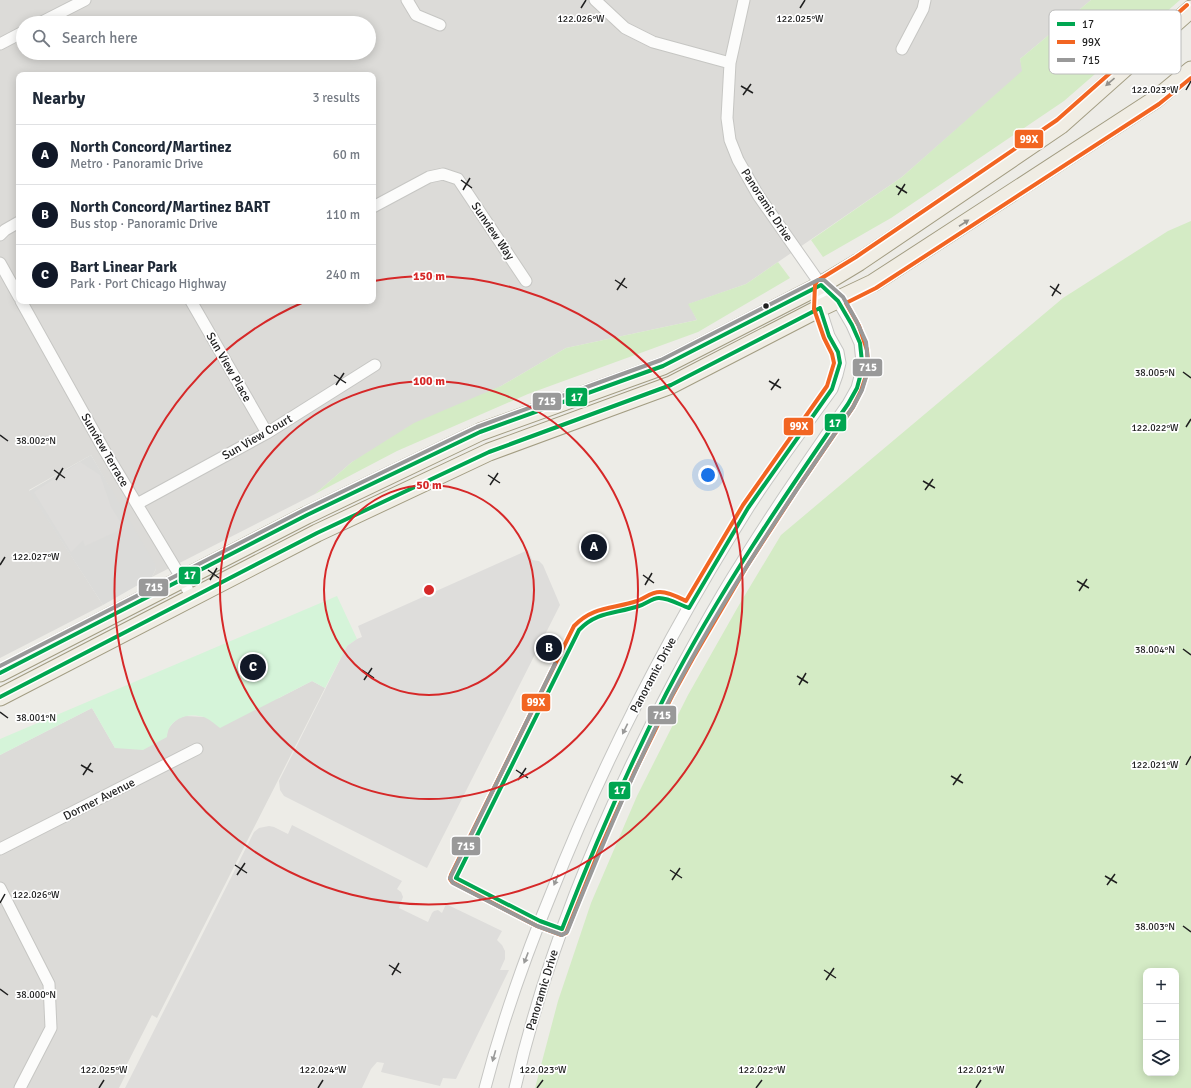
<!DOCTYPE html>
<meta charset="utf-8">
<style>
:root{--surface:#fff;--page:#f6f6f7;--text:#1f2937;--muted:#747a83;--line:#e0e1e3;--accent:#111827}
body{margin:0;font-family:Signika,sans-serif;background:var(--page);color:var(--text)}
.controls{position:absolute;right:12px;bottom:12px;display:grid;overflow:hidden;border-radius:8px;box-shadow:0 2px 10px #0003}
.controls button{width:36px;height:36px;display:grid;place-items:center;padding:0;border:0;border-bottom:1px solid var(--line);background:var(--surface);color:var(--text);font:20px sans-serif}
.you{position:absolute;left:708px;top:475px;width:14px;height:14px;margin:-10px;border:3px solid #fff;border-radius:50%;background:#1a73e8;box-shadow:0 0 0 6px #1a73e833}
.badge{display:grid;place-items:center;width:26px;height:26px;border-radius:50%;background:var(--accent);color:#fff;font-size:13px;font-weight:700}
.pin{position:absolute;translate:-50% -50%;border:2px solid #fff;box-shadow:0 1px 4px #0006}
.list{margin:0;padding:0;list-style:none}
h2{display:flex;justify-content:space-between;align-items:center;height:52px;margin:0;padding:0 16px;font-size:17px}
h2 small{font-size:13px;font-weight:400;color:var(--muted)}
.list li{display:grid;grid-template-columns:26px 1fr auto;gap:12px;align-items:center;box-sizing:border-box;height:60px;padding:0 16px;border-top:1px solid var(--line)}
.list b{display:block;font-size:15px;white-space:nowrap}
.list p{margin:0;font-size:13px;white-space:nowrap;color:var(--muted)}
.list em{font-size:13px;font-style:normal;color:var(--muted)}
.icon{flex:none;width:22px;height:22px;fill:none;stroke:currentColor;stroke-width:2;stroke-linecap:round;stroke-linejoin:round}
.map{position:relative;flex:none;width:1191px;height:1088px;overflow:hidden}
.search{position:absolute;background:var(--surface);box-shadow:0 2px 10px #0003;left:16px;top:16px;width:360px;height:44px;display:flex;align-items:center;gap:10px;box-sizing:border-box;padding:0 14px;border-radius:22px;color:var(--muted);font-size:15px}
.panel{position:absolute;background:var(--surface);box-shadow:0 2px 10px #0003;left:16px;top:72px;width:360px;height:232px;border-radius:8px}
.map>svg:first-child{display:block}
</style>
<div class="map">
<svg width="1191" height="1088" viewBox="0 0 1191 1088">
<rect width="100%" height="100%" fill="#edece7"/>
<!-- residential -->
<path fill="#dcdbd8" fill-rule="evenodd" d="M 0,0 L 1091,0 L 1020,59 L 1023,71 L 902,177 L 746,284 L 689,304 L 697,320 L 566,348 L 501,386 L 352,462 L 315,494 L 152,577 L 156,569 L 91,455 L 29,490 L 103,605 L 0,658 ZM 23,23 L 369,23 L 369,53 L 23,53 ZM 19,75 L 373,75 L 373,301 L 19,301 Z
M 312,681 L 325,688 L 157,1018 L 152,1015 L 124,1070 L 127,1072 L 119,1088 L 0,1088 L 0,755 L 92,708 L 115,748 L 167,734 L 168,729 L 173,723 L 179,718 L 185,716 L 205,717 L 279,698 Z"/>
<!-- religious -->
<path fill="#dbdbd9" d="M 91,455 L 155,564 L 156,569 L 152,577 L 103,605 L 29,491 Z"/>
<!-- grass -->
<path fill="#d4ebc5" fill-rule="evenodd" d="M 1091,0 L 1180,0 L 1064,101 L 891,218 L 823,257 L 811,240 L 902,177 L 1022,71 L 1020,59 Z
M 1191,221 L 1191,1088 L 535,1088 L 558,1001 L 591,903 L 637,796 L 688,695 L 739,605 L 781,535 L 1063,298 L 1168,231 ZM 1146,971 L 1176,971 L 1176,1073 L 1146,1073 Z
M 778,262 L 790,278 L 698,332 L 528,394 L 397,451 L 315,494 L 352,462 L 414,423 L 501,386 L 566,348 L 697,320 L 688,304 L 746,284 Z"/>
<!-- park -->
<path fill="#d5f4d9" d="M 337,596 L 357,639 L 347,646 L 325,688 L 312,681 L 220,728 C 215,724 209,719 204,717 C 187,712 168,719 167,737 L 143,750 L 115,748 L 92,708 L 0,755 L 0,739 Z"/>
<!-- parking -->
<path fill="#dedddb" d="M 80,462 L 100,475 L 111,507 L 124,528 L 85,546 L 83,540 L 71,552 L 34,492 Z
M 528,550 L 532,560 L 539,561 L 543,565 L 560,605 L 427,868 L 284,796 L 280,790 L 279,781 L 347,646 L 357,639 L 362,637 L 358,626 Z
M 292,825 L 402,881 L 397,889 L 401,892 L 403,897 L 399,908 L 428,922 L 432,913 L 434,911 L 438,910 L 442,913 L 446,904 L 502,931 L 497,940 L 502,945 L 505,951 L 505,959 L 500,970 L 509,970 L 456,1079 L 443,1078 L 440,1086 L 381,1072 L 384,1063 L 377,1062 L 371,1069 L 362,1088 L 125,1088 L 254,832 L 259,828 L 269,826 L 274,827 L 288,834 Z"/>
<g fill="none" stroke-linecap="round" stroke-linejoin="round">
<defs>
<path id="minor" d="M 407,0 L 416,15 L 440,25
M 595,0 L 625,28 L 653,42 L 730,63
M 40,23 L 85,0
M 0,44 L 23,32
M 902,49 L 923,9 L 925,0
M 373,207 L 429,177 L 443,174 L 458,179 L 526,281
M 0,235 L 5,230 L 19,222
M 0,263 L 19,297
M 21,301 L 103,448 L 182,579 L 192,598
M 191,301 L 267,433
M 137,504 L 267,433 L 375,365
M 0,849 L 197,749
M 0,888 L 49,984 L 51,1028 L 20,1088
M 485,1088 C 502,1022 525,957 551,894 C 604,760 671,630 748,508 C 774,467 804,428 832,389 L 837,375 L 840,363 L 838,352 L 829,336 L 820,308 L 821,285
M 515,1088 C 548,944 606,807 676,677 C 696,640 716,603 739,567 C 773,511 810,458 848,404 L 857,388 L 861,373 L 862,362 L 860,343 L 852,325 L 838,301 L 821,285 L 758,195 L 738,160 L 730,140 L 727,118 L 730,63 L 744,0"/>
<path id="primary" d="M 0,673 L 307,515 L 480,432 L 663,366 L 821,285 L 859,262 L 1061,125 L 1191,9
M 0,697 L 317,533 L 489,452 L 671,385 L 820,308 L 873,283 L 1156,99 L 1191,70"/>
</defs>
<!-- minor casing -->
<use href="#minor" stroke="#c6c6c3" stroke-width="13"/>
<!-- primary casing -->
<use href="#primary" stroke="#a39d83" stroke-width="19"/>
<!-- minor -->
<use href="#minor" stroke="#fcfcfb" stroke-width="11"/>
<!-- primary -->
<use href="#primary" stroke="#f0ede4" stroke-width="17"/>
<defs>
<path id="bus-1" d="M 0,673 L 307,515 L 480,432 L 663,366 L 821,285 L 838,301 L 852,325 L 860,343 L 862,362 L 861,373 L 857,388 L 848,404 C 783,498 719,592 666,694 C 627,770 593,849 562,929 L 540,921 L 456,878 L 579,630 C 597,611 616,614 639,606 C 646,604 652,598 659,598 C 669,598 680,605 689,608 L 748,508 L 832,389 L 840,363 L 838,352 L 829,336 L 820,308 L 671,385 L 489,452 L 317,533 L 0,697"/>
<path id="bus-2" d="M 1187,5 L 1057,120 L 856,257 L 817,281 L 815,285 L 814,309 L 824,338 L 832,354 L 834,363 L 827,386 L 743,505 L 686,601 C 678,597 669,592 660,592 C 651,592 645,598 637,601 C 613,609 593,606 574,626 L 451,875 L 450,879 L 452,882 L 537,926 L 561,935 L 566,933 L 599,851 L 634,773 L 672,696 L 693,658 L 747,566 L 799,486 L 853,407 L 861,391 L 866,376 L 868,363 L 867,350 L 859,326 L 846,303 L 876,288 L 1159,104 L 1191,78"/>
<path id="bus-3" d="M 0,666 L 304,510 L 477,427 L 661,360 L 818,280 L 824,280 L 843,297 L 857,322 L 866,342 L 868,362 L 867,374 L 862,390 L 853,407 C 788,501 724,596 671,697 C 632,773 599,852 567,932 L 562,935 L 537,926 L 453,883 L 450,878 L 555,664"/>
</defs>
<!-- bus-1 casing -->
<use href="#bus-1" stroke="#fff" stroke-width="7"/>
<!-- bus-2 casing -->
<use href="#bus-2" stroke="#fff" stroke-width="7"/>
<!-- bus-3 casing -->
<use href="#bus-3" stroke="#fff" stroke-width="7"/>
<!-- bus-1 -->
<use href="#bus-1" stroke="#00a651" stroke-width="4"/>
<!-- bus-2 -->
<use href="#bus-2" stroke="#f26522" stroke-width="4"/>
<!-- bus-3 -->
<use href="#bus-3" stroke="#999" stroke-width="4"/>
</g>
<!-- one-way arrows -->
<defs><path id="oneway-solid" d="M-6-.8H1V-3.2L6.5 0L1 3.2V.8H-6Z"/></defs>
<g fill="#92908b">
<use href="#oneway-solid" transform="translate(1110 82) rotate(139)"/>
<use href="#oneway-solid" transform="translate(964 223) rotate(-33)"/>
</g>
<g fill="#999998">
<use href="#oneway-solid" transform="translate(625 729) rotate(116)"/>
<use href="#oneway-solid" transform="translate(556 880) rotate(112)"/>
<use href="#oneway-solid" transform="translate(526 958) rotate(111)"/>
<use href="#oneway-solid" transform="translate(494 1056) rotate(106)"/>
</g>
<!-- ticks -->
<path fill="none" stroke="#1f1f1f" stroke-width="1.5" d="M 581,8 L 586,0M 800,8 L 805,0M 741,86 L 753,93M 1186,90 L 1191,81M 743,95 L 751,84M 461,180 L 472,188M 896,186 L 907,193M 463,190 L 470,178M 898,195 L 905,184M 615,280 L 627,288M 1050,286 L 1061,294M 617,290 L 625,278M 1052,296 L 1059,284M 1183,372 L 1191,378M 334,375 L 346,383M 769,381 L 781,388M 336,385 L 344,373M 771,390 L 779,379M 1186,427 L 1191,419M 0,435 L 8,441M 54,470 L 65,478M 488,475 L 500,483M 56,480 L 63,468M 923,481 L 935,488M 490,485 L 498,473M 925,490 L 933,479M 0,565 L 5,557M 208,570 L 219,578M 643,575 L 654,583M 210,580 L 217,568M 1077,581 L 1089,588M 645,585 L 652,573M 1079,591 L 1087,579M 1183,649 L 1191,655M 362,670 L 374,678M 797,676 L 808,683M 364,680 L 372,668M 799,685 L 806,673M 0,712 L 8,718M 81,765 L 93,772M 1186,765 L 1191,756M 516,770 L 528,778M 83,775 L 91,763M 951,776 L 963,783M 518,780 L 526,768M 953,785 L 961,774M 235,865 L 247,873M 670,870 L 682,878M 237,875 L 245,863M 1105,876 L 1117,883M 672,880 L 680,868M 1107,885 L 1115,874M 0,903 L 5,894M 1183,926 L 1191,932M 389,965 L 401,973M 824,970 L 836,978M 392,975 L 399,963M 826,980 L 834,968M 0,989 L 8,995M 99,1088 L 104,1080M 318,1088 L 323,1080M 537,1088 L 543,1080M 756,1088 L 762,1080M 976,1088 L 981,1080"/>
<!-- distance rings -->
<g fill="none" stroke="#d62828" stroke-width="2">
<circle cx="429" cy="590" r="105"/>
<circle cx="429" cy="590" r="209"/>
<path d="M374 281A314 314 0 1 1 304 302"/>
</g>
<!-- markers -->
<circle fill="#1f1f1f" stroke="#fff" stroke-width="1.5" cx="766" cy="306" r="3.5"/>
<g text-anchor="middle" stroke-width="3.5" stroke-linejoin="round" paint-order="stroke">
<!-- street labels -->
<g font-size="12" fill="#1f1f1f" stroke="#fff">
<text transform="translate(767 205) rotate(57)" y="4">Panoramic Drive</text>
<text transform="translate(493 231) rotate(56)" y="4">Sunview Way</text>
<text transform="translate(229 367) rotate(60)" y="4">Sun View Place</text>
<text transform="translate(257 437) rotate(-30)" y="4">Sun View Court</text>
<text transform="translate(105 450) rotate(60)" y="4">Sunview Terrace</text>
<text transform="translate(653 675) rotate(-62)" y="4">Panoramic Drive</text>
<text transform="translate(99 799) rotate(-27)" y="4">Dormer Avenue</text>
<text transform="translate(542 990) rotate(-73)" y="4">Panoramic Drive</text>
</g>
</g>
<!-- legend -->
<rect x="1049" y="10" width="132" height="64" rx="6" fill="#fff" stroke="#bcbcbc" stroke-width="1"/>
<rect x="1057" y="22" width="18" height="4" fill="#00a651"/>
<rect x="1057" y="40" width="18" height="4" fill="#f26522"/>
<rect x="1057" y="58" width="18" height="4" fill="#999"/>
<g font-size="11" fill="#1f1f1f">
<text x="1082" y="28">17</text>
<text x="1082" y="46">99X</text>
<text x="1082" y="64">715</text>
</g>
<g font-size="10" text-anchor="middle" fill="#1f1f1f" stroke="#fff" stroke-width="3.5" stroke-linejoin="round" paint-order="stroke">
<text x="581" y="22">122.026°W</text>
<text x="800" y="22">122.025°W</text>
<text x="1155" y="93">122.023°W</text>
<text x="1155" y="376">38.005°N</text>
<text x="1155" y="431">122.022°W</text>
<text x="36" y="444">38.002°N</text>
<text x="36" y="560">122.027°W</text>
<text x="1155" y="653">38.004°N</text>
<text x="36" y="721">38.001°N</text>
<text x="1155" y="768">122.021°W</text>
<text x="36" y="898">122.026°W</text>
<text x="1155" y="930">38.003°N</text>
<text x="36" y="998">38.000°N</text>
<text x="104" y="1073">122.025°W</text>
<text x="323" y="1073">122.024°W</text>
<text x="543" y="1073">122.023°W</text>
<text x="762" y="1073">122.022°W</text>
<text x="981" y="1073">122.021°W</text>
</g>
<circle cx="429" cy="590" r="6" fill="#d62828" stroke="#fff" stroke-width="2"/>
<g font-size="12" text-anchor="middle" font-weight="bold" fill="#d62828" stroke="#fff" stroke-width="3.5" stroke-linejoin="round" paint-order="stroke">
<text x="429" y="280">150 m</text>
<text x="429" y="385">100 m</text>
<text x="429" y="489">50 m</text>
</g>
<g stroke="#fff" stroke-width="1.5">
<rect x="1014" y="129" width="30" height="20" rx="4" fill="#f26522"/>
<rect x="852" y="358" width="31" height="19" rx="4" fill="#999"/>
<rect x="565" y="387" width="23" height="20" rx="4" fill="#00a651"/>
<rect x="532" y="392" width="30" height="19" rx="4" fill="#999"/>
<rect x="824" y="413" width="23" height="19" rx="4" fill="#00a651"/>
<rect x="783" y="417" width="31" height="19" rx="4" fill="#f26522"/>
<rect x="178" y="566" width="23" height="19" rx="4" fill="#00a651"/>
<rect x="138" y="578" width="31" height="19" rx="4" fill="#999"/>
<rect x="521" y="693" width="30" height="19" rx="4" fill="#f26522"/>
<rect x="647" y="705" width="30" height="20" rx="4" fill="#999"/>
<rect x="608" y="781" width="23" height="19" rx="4" fill="#00a651"/>
<rect x="451" y="836" width="30" height="20" rx="4" fill="#999"/>
</g>
<g font-size="11" text-anchor="middle" font-weight="bold" fill="#fff">
<text x="1029" y="143">99X</text>
<text x="868" y="371">715</text>
<text x="577" y="401">17</text>
<text x="547" y="405">715</text>
<text x="835" y="427">17</text>
<text x="799" y="430">99X</text>
<text x="190" y="579">17</text>
<text x="154" y="591">715</text>
<text x="536" y="706">99X</text>
<text x="662" y="719">715</text>
<text x="620" y="794">17</text>
<text x="466" y="850">715</text>
</g>
</svg>
<div class="controls">
<button>+</button>
<button>−</button>
<button><svg class="icon" aria-label="layers" viewBox="0 0 24 24"><path d="M12 4l9 5-9 5-9-5zM3 14l9 5 9-5"/></svg></button>
</div>
<div class="you"></div>
<div class="pin badge" style="left:594px;top:547px">A</div>
<div class="pin badge" style="left:549px;top:648px">B</div>
<div class="pin badge" style="left:253px;top:667px">C</div>
<div class="search"><svg class="icon" aria-label="search" viewBox="0 0 24 24"><circle cx="10" cy="10" r="6"/><path d="M15 15l6 6"/></svg>Search here</div>
<section class="panel">
<h2>Nearby<small>3 results</small></h2>
<ul class="list">
<li><span class="badge">A</span><div><b>North Concord/Martinez</b><p>Metro · Panoramic Drive</p></div><em>60 m</em></li>
<li><span class="badge">B</span><div><b>North Concord/Martinez BART</b><p>Bus stop · Panoramic Drive</p></div><em>110 m</em></li>
<li><span class="badge">C</span><div><b>Bart Linear Park</b><p>Park · Port Chicago Highway</p></div><em>240 m</em></li>
</ul>
</section>
</div>
